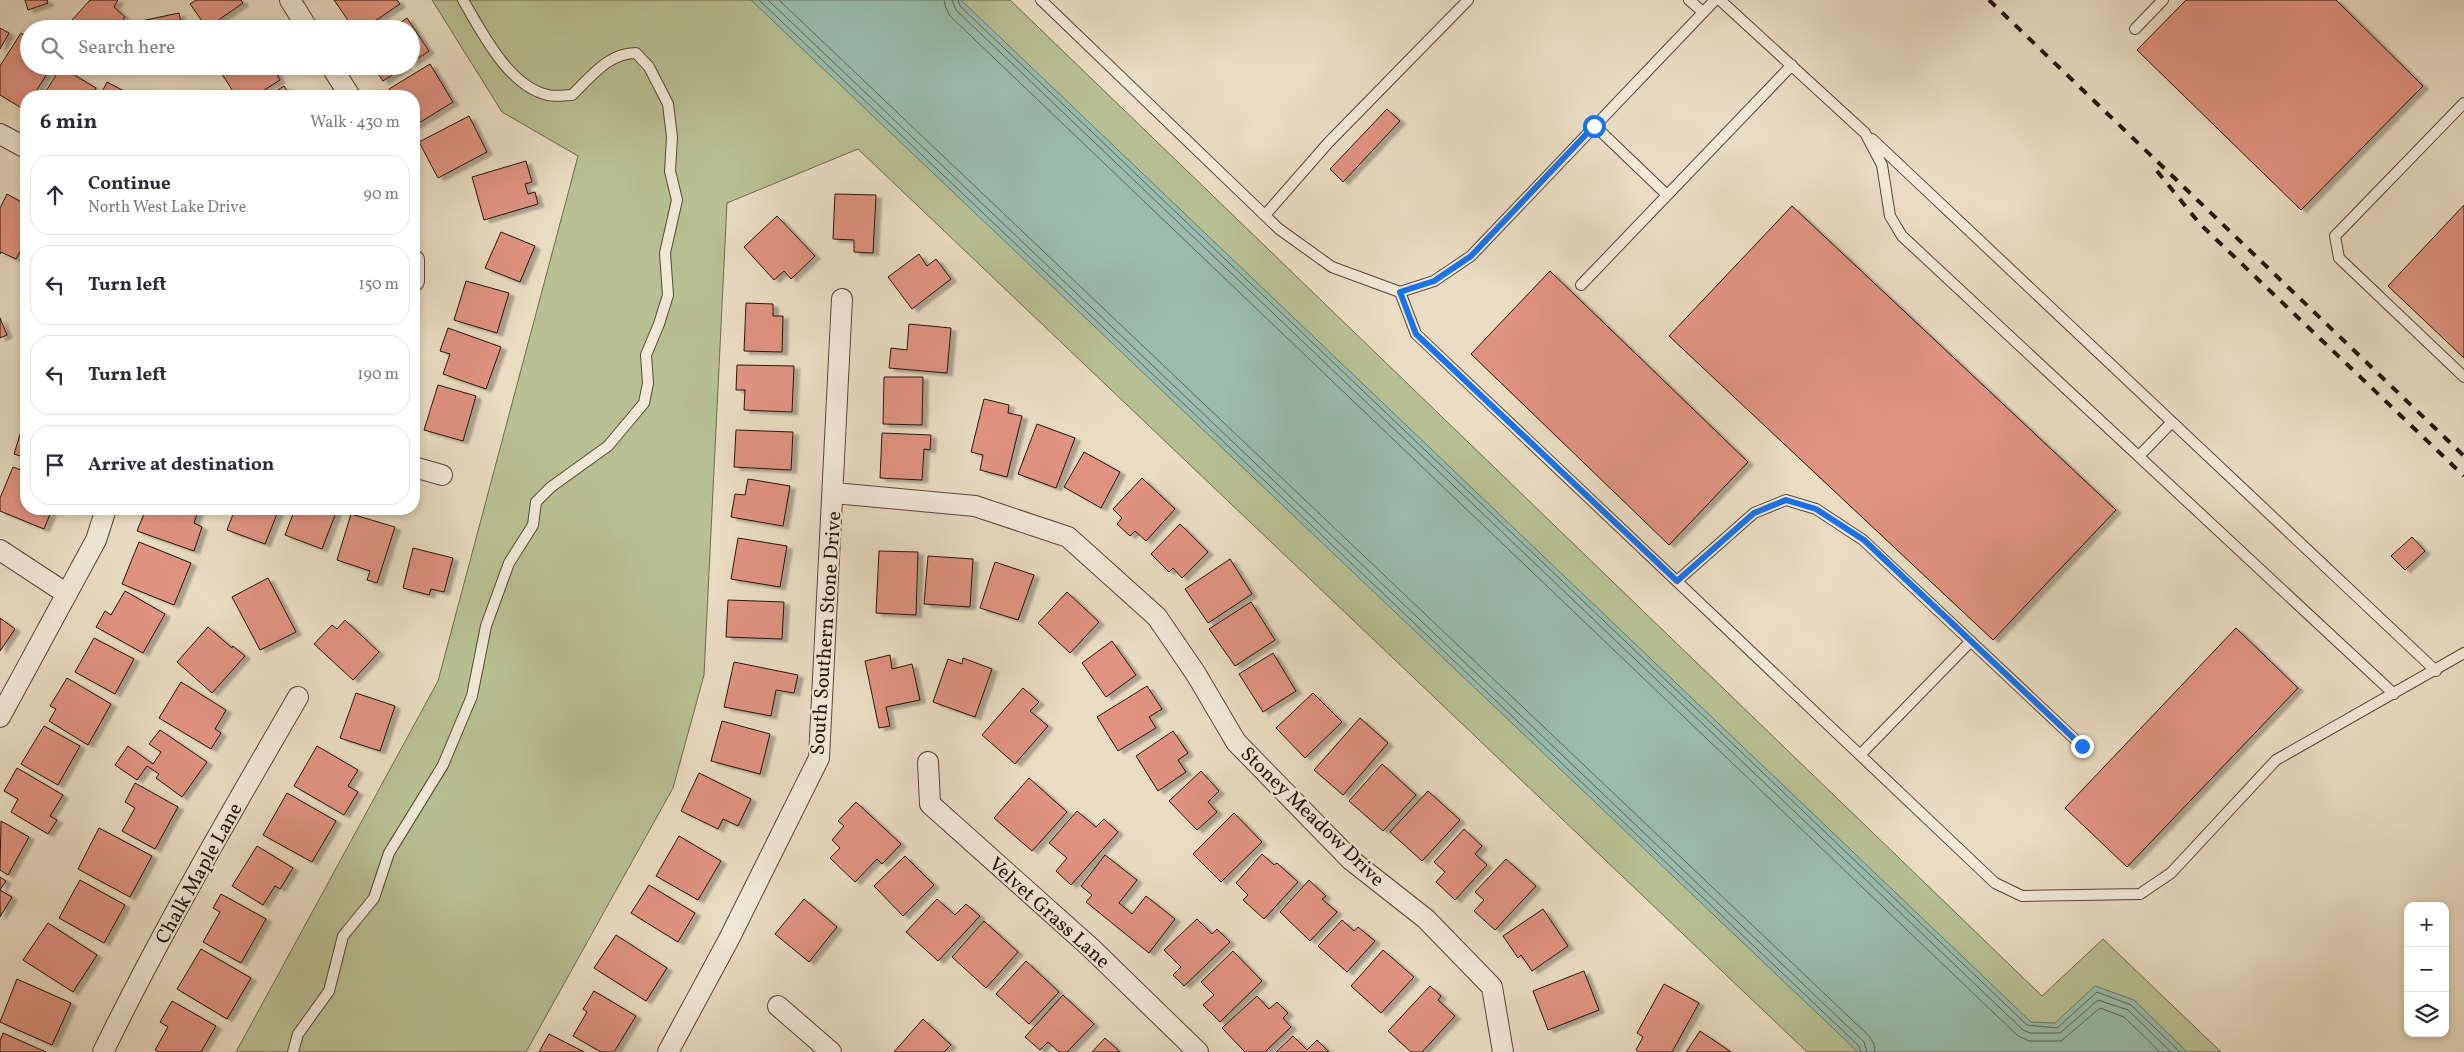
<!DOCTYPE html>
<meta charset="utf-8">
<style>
:root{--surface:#fff;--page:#f7f7f7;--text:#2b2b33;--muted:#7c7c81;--line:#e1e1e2}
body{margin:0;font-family:Vollkorn,serif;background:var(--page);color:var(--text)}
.controls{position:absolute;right:15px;bottom:15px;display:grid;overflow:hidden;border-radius:10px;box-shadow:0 2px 8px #0003}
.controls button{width:45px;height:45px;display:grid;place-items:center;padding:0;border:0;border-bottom:1px solid var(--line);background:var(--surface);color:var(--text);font:25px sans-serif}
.stop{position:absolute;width:15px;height:15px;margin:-11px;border:4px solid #1a73e8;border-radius:50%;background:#fff}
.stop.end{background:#1a73e8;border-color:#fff;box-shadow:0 1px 5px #0008}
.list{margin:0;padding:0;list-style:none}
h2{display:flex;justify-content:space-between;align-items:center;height:65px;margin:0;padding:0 20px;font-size:21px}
h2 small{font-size:16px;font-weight:400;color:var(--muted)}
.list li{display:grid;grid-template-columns:32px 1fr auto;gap:15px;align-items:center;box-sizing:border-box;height:80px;margin:0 10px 10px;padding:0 10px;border:1px solid var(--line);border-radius:20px}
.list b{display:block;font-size:19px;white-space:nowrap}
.list p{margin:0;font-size:16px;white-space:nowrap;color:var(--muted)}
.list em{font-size:16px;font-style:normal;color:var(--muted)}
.icon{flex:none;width:28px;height:28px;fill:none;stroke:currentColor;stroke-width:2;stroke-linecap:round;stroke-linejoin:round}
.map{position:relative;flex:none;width:2464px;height:1052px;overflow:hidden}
.search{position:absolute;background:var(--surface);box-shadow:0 2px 8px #0003;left:20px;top:20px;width:400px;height:55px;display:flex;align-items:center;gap:12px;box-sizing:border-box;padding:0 18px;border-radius:28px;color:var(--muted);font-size:19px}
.panel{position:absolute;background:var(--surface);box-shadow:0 2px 8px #0003;left:20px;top:90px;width:400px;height:425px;border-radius:20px}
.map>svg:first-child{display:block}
</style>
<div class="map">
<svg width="2464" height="1052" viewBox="0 0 2464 1052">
<defs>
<filter id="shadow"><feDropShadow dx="5.5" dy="3" stdDeviation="1" flood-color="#0004"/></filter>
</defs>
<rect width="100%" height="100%" fill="#e9dcc2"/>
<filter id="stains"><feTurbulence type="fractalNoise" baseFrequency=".004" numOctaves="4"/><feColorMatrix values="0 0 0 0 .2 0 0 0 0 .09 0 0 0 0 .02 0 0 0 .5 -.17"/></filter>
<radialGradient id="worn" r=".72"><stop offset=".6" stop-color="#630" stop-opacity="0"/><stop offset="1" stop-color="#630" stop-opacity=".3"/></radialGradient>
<!-- green -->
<path fill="#b8c093" stroke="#706a4f" d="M 432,0 L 1010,0 L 2042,996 L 2103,939 L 2221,1052 L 1807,1052 L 858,149 L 727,203 L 704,675 L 673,788 L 526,1052 L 236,1052 L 438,681 L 578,156 L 502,112 Z"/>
<!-- water -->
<path fill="#99bcad" stroke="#6b796c" d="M 751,0 L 961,0 L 2031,1022 L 2055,1023 L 2095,986 L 2134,1000 L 2187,1052 L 1858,1052 Z"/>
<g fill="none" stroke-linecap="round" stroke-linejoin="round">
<!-- shore -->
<path stroke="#60685c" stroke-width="1" d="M 759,0 L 1859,1046 L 1861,1052
M 768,0 L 1864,1042 L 1867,1052
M 779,0 L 1869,1036 L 1874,1044 L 1875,1052
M 944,0 L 946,8 L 950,16 L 2018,1036 L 2029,1041 L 2061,1041 L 2100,1008 L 2124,1017 L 2160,1052
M 952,0 L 956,10 L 2023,1030 L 2030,1033 L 2060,1033 L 2098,1000 L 2128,1010 L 2171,1052
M 958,0 L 960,6 L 2027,1025 L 2057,1028 L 2097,992 L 2131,1005 L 2180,1052"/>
</g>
<!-- building -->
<path fill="#e09381" stroke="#27150b" filter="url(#shadow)" d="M 25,0 L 47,0 L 48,3 L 28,10 Z
M 90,0 L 118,0 L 114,7 L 125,17 L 115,29 L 82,29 L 72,20 Z
M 196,0 L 241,0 L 243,3 L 207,28 L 190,4 Z
M 334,0 L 397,0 L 400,4 L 363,29 L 354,29 Z
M 2186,0 L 2336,0 L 2423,86 L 2301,210 L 2137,50 Z
M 179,13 L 182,29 L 137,29 L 136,22 Z
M 407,18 L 429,51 L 411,63 L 411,29 L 391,29 Z
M 0,28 L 9,33 L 0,49 Z
M 21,33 L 29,38 L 25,47 L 29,49 L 29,66 L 52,66 L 33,96 L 26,96 L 25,110 L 0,95 L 0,66 Z
M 430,64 L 453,102 L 414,126 L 414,96 L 394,96 L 389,89 Z
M 234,66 L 272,66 L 280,80 L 255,96 L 236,96 L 222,74 Z
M 373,66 L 406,66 L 383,81 Z
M 61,67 L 96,88 L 91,96 L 43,96 Z
M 107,82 L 133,96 L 100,96 Z
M 284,86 L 291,96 L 268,96 Z
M 1387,109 L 1400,121 L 1343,182 L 1330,169 Z
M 469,116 L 487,152 L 438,178 L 419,142 Z
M 526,161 L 532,182 L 525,184 L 528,194 L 535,192 L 538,204 L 484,220 L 472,177 Z
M 7,194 L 26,205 L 26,241 L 16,259 L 1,252 L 0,254 L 0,208 Z
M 835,194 L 876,195 L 873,253 L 854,252 L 854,240 L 833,239 Z
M 2464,205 L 2464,358 L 2388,286 Z
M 1792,206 L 2116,510 L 1993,640 L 1669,336 Z
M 777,216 L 815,256 L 791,279 L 784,271 L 774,280 L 744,247 Z
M 501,232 L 535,246 L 520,282 L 485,268 Z
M 919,254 L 927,266 L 936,259 L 951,279 L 912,309 L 888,277 Z
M 1550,271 L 1748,462 L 1669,545 L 1471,354 Z
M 466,281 L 509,293 L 497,333 L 454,320 Z
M 746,303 L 773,304 L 773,316 L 783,316 L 782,352 L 744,351 Z
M 0,318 L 7,335 L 0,338 Z
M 909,324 L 951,328 L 947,373 L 889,368 L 891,348 L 907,350 Z
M 448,328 L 501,347 L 486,389 L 443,374 L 450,354 L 440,351 Z
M 737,365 L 794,366 L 792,412 L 744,410 L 745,390 L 736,390 Z
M 884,377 L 923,377 L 922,425 L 883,424 Z
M 438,385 L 476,396 L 463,441 L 424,430 Z
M 984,399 L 1009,405 L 1008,413 L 1022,416 L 1007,477 L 980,470 L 983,455 L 971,452 Z
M 26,415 L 26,458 L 14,454 Z
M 1037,424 L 1075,438 L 1056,488 L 1018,474 Z
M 736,430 L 793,432 L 791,470 L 734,467 Z
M 882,433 L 931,435 L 930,450 L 924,449 L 922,480 L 880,478 Z
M 1084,452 L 1120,472 L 1101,508 L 1064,487 Z
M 13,467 L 26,472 L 26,509 L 52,509 L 44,529 L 0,511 L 0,498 Z
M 1142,478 L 1175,509 L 1146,541 L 1135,531 L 1130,536 L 1117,524 L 1122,518 L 1113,509 Z
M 748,479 L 790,486 L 783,526 L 731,517 L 735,494 L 745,495 Z
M 146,509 L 191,509 L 198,511 L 194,523 L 202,527 L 194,551 L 137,531 Z
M 235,509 L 279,509 L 265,544 L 227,530 Z
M 295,509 L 337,510 L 322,549 L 285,535 Z
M 351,514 L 395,527 L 377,583 L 367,580 L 370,571 L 337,560 Z
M 1180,524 L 1208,552 L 1182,578 L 1173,568 L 1169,572 L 1151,554 Z
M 2412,537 L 2425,551 L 2405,570 L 2391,556 Z
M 738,538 L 787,546 L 780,587 L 731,579 Z
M 139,542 L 191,563 L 174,605 L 122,584 Z
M 413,548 L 453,558 L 444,592 L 431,589 L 429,595 L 403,588 Z
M 879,551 L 918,552 L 916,615 L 876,613 Z
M 928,556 L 973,559 L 970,607 L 924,604 Z
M 1230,559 L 1252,594 L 1208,623 L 1185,589 Z
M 995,562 L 1034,575 L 1018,620 L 980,608 Z
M 268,578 L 296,632 L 260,650 L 232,597 Z
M 125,591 L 165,614 L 143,653 L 96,627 L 105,611 L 111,615 Z
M 1067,592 L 1099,622 L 1070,653 L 1038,623 Z
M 728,600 L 784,602 L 782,639 L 726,637 Z
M 1251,602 L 1275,640 L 1235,666 L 1209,629 Z
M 0,618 L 15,629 L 0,651 Z
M 345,620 L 379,652 L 353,680 L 314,644 L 332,625 L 337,629 Z
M 208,627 L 232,648 L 233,646 L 245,656 L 212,693 L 177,662 Z
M 2236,628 L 2298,688 L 2127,867 L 2065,808 Z
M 94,638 L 134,659 L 115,694 L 75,672 Z
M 1112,641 L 1136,675 L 1106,697 L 1082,663 Z
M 1273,653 L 1296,691 L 1263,712 L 1239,674 Z
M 890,655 L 892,669 L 912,664 L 920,700 L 886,707 L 890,726 L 879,728 L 865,661 Z
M 963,658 L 992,669 L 975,717 L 933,702 L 948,659 L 962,664 Z
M 734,662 L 798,675 L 794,693 L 776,690 L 771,716 L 724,707 Z
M 67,678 L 111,704 L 88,745 L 49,721 L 56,709 L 50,706 Z
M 181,682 L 226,710 L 215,729 L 221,733 L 211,749 L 159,718 Z
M 1147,686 L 1162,709 L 1149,717 L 1156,728 L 1118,751 L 1097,717 Z
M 1023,688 L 1039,702 L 1030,711 L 1048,726 L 1015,764 L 982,735 Z
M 356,693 L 395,706 L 380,751 L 340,738 Z
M 1313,693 L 1342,722 L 1305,758 L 1276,728 Z
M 1360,718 L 1388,743 L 1343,795 L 1314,770 Z
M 722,721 L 770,734 L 760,774 L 711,761 Z
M 44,726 L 80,746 L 58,785 L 21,764 Z
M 160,730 L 207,762 L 182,797 L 156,778 L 159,774 L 147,766 L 137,780 L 115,765 L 128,746 L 153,764 L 161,752 L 149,744 Z
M 1173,731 L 1188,753 L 1178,760 L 1186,772 L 1158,791 L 1136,756 Z
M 317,746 L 358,770 L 348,786 L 358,792 L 344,815 L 294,786 Z
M 1382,764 L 1416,795 L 1383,831 L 1349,801 Z
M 17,768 L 63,795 L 50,816 L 57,820 L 48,834 L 11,812 L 18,799 L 4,791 Z
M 1201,771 L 1219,791 L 1208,802 L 1217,812 L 1197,830 L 1169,801 Z
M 699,773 L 751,799 L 738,826 L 723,819 L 718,829 L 681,811 Z
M 1029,778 L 1067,812 L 1032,851 L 994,818 Z
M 135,783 L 178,807 L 155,849 L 122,831 L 135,808 L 125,802 Z
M 1428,791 L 1460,820 L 1422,861 L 1390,832 Z
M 287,793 L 336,821 L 312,862 L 263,835 Z
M 856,802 L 901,844 L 882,864 L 877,859 L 855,882 L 830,858 L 840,848 L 832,840 L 844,826 L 838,821 Z
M 1077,811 L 1096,827 L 1104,819 L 1118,832 L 1071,885 L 1056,871 L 1067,858 L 1049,843 Z
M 1234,813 L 1262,842 L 1221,882 L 1193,854 Z
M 1,821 L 29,837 L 8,875 L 0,870 Z
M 99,828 L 152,856 L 130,897 L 78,869 Z
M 1464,829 L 1482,846 L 1475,854 L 1487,865 L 1455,900 L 1436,882 L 1445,872 L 1434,862 Z
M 679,836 L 721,861 L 698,900 L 656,876 Z
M 257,846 L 293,868 L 280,889 L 275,886 L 263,905 L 232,886 Z
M 1262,854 L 1274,865 L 1277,863 L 1298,882 L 1264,919 L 1243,900 L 1248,895 L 1236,883 Z
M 1105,855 L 1137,880 L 1119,903 L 1132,914 L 1146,896 L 1175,919 L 1149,953 L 1086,902 L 1092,895 L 1081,886 Z
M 905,856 L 934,885 L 903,916 L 874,886 Z
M 1506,859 L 1536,886 L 1495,930 L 1474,911 L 1484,900 L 1475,892 Z
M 0,877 L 6,881 L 0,890 L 12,897 L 0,917 Z
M 80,880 L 125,905 L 104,943 L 59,918 Z
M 1309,880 L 1326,896 L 1322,899 L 1337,912 L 1310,941 L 1280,912 Z
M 649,885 L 695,913 L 678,942 L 631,913 Z
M 221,894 L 266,919 L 241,963 L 203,942 L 220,912 L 213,908 Z
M 804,899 L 837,927 L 809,962 L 775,934 Z
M 937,899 L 955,915 L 966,904 L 980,916 L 938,961 L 906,932 Z
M 1543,909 L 1568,946 L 1532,971 L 1521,955 L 1518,958 L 1503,936 Z
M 1197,919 L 1212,934 L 1217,929 L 1230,942 L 1184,986 L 1173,975 L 1181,967 L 1164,950 Z
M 1342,920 L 1354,931 L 1358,927 L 1375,941 L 1347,972 L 1318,946 Z
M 984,921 L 1018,952 L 986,988 L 952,957 Z
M 48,923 L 97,955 L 73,992 L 23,960 Z
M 616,935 L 667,968 L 646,1001 L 594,968 Z
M 201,949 L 251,978 L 227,1019 L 177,989 Z
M 1383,950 L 1414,977 L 1381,1013 L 1351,986 Z
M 1233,951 L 1262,981 L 1220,1022 L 1203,1005 L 1214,995 L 1201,982 Z
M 1026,961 L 1059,992 L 1029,1024 L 996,994 Z
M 1584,971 L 1599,1010 L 1548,1030 L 1533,991 Z
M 17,979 L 71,1003 L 52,1045 L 0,1022 Z
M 1664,984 L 1699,1003 L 1672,1052 L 1639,1052 L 1636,1050 L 1643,1037 L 1637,1033 Z
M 1430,986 L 1441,996 L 1438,1000 L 1455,1016 L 1422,1052 L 1411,1052 L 1388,1031 Z
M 594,991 L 636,1016 L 614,1052 L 601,1052 L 573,1036 L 587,1012 L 583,1009 Z
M 1063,995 L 1094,1024 L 1067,1052 L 1059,1052 L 1048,1042 L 1040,1050 L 1025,1037 Z
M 1257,996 L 1269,1009 L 1277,1002 L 1288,1013 L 1283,1018 L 1291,1027 L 1265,1052 L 1245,1052 L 1222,1028 Z
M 172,1001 L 216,1026 L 201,1052 L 159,1052 L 155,1050 L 168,1027 L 160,1022 Z
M 923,1019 L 951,1045 L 944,1052 L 894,1052 Z
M 1700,1031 L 1731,1052 L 1686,1052 Z
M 3,1033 L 46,1052 L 0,1052 L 0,1041 Z
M 549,1034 L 584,1052 L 539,1052 Z
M 1293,1036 L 1307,1050 L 1317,1040 L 1329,1052 L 1276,1052 Z
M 1105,1038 L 1120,1052 L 1092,1052 Z"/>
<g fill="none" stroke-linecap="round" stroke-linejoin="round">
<defs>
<path id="service" d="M 1041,0 L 1279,229 L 1332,267 L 1400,292 L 1416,334 L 1995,883 L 2022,896 L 2140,894 L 2171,873 L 2276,760 L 2464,653
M 1689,0 L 1703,12
M 1720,0 L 1865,133 L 1882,165 L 1890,216 L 1902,236 L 2394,694
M 2135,29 L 2163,0
M 2464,103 L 2335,236 L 2339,258 L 2464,377
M 1595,126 L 1667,195
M 1872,139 L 2436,671
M 1265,215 L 1328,143 L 1468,0
M 1581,285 L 1792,65
M 1400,292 L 1434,281 L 1471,256 L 1715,0
M 2139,456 L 2172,422
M 1677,581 L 1754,513 L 1786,500 L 1816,509 L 1863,540 L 2082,746
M 1860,755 L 1971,641
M 293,1052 L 298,1034 L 329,991 L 343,936 L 374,898 L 389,853 L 443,765 L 472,696 L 486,626 L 509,563 L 533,525 L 536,502 L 551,487 L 608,446 L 644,403 L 648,383 L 646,355 L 659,324 L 668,295 L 665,253 L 677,200 L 670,171 L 672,137 L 668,104 L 649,67 L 636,53 C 608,53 591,77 572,95 C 565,95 555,97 548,95 C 509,87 481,31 463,0"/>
<path id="minor" d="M 290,0 L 308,29
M 331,66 L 350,96
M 0,134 L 26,148
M 414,260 L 414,281
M 414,467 L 442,475
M 834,493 L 975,506 L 1068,537 L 1157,617 L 1196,674 L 1236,742 L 1351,860 L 1426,919 L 1492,987 L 1503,1052
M 0,550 L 67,594
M 0,717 L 96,540 L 106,509
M 928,762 L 930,804 L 1091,948 L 1198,1052
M 778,1006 L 831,1052
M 103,1052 C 162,931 230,814 298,697
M 668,1052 L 729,939 L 819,758 L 842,299"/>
</defs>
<!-- service casing -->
<use href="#service" stroke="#584739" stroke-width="12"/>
<!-- minor casing -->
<use href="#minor" stroke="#584739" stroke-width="22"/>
<!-- service -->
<use href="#service" stroke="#f1e8d7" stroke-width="10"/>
<!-- minor -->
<use href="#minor" stroke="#f1e8d7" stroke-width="20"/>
<!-- rail -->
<path stroke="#27150b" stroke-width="4" stroke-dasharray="9 9" stroke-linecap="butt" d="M 1989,0 L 2464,456
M 2157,171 L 2200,224 L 2464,476"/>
</g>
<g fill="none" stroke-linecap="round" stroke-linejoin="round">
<!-- route -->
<path stroke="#1a73e8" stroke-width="6" d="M 1594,126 L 1471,256 L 1434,281 L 1400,292 L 1416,334 L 1677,581 L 1754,513 L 1786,500 L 1816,509 L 1864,540 L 2082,746"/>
</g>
<g text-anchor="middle" stroke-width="4.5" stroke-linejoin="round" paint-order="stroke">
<!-- street labels -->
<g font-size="20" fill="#27150b" stroke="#f1e8d7">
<text transform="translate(825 633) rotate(-86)" y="7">South Southern Stone Drive</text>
<text transform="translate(1313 816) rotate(44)" y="7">Stoney Meadow Drive</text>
<text transform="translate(198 873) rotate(-61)" y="7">Chalk Maple Lane</text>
<text transform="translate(1050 912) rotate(42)" y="7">Velvet Grass Lane</text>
</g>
</g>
<rect width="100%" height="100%" filter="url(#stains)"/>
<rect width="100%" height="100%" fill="url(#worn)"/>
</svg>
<div class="controls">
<button>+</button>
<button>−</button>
<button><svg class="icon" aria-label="layers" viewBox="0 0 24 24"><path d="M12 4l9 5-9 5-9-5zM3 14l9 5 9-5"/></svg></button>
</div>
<div class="stop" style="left:1594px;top:126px"></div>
<div class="stop end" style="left:2082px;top:746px"></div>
<div class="search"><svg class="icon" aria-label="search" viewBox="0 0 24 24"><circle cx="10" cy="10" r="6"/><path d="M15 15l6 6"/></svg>Search here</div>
<section class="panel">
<h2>6 min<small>Walk · 430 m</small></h2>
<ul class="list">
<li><svg class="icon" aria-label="ahead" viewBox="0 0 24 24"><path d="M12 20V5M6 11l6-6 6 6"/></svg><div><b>Continue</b><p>North West Lake Drive</p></div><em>90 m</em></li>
<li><svg class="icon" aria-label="left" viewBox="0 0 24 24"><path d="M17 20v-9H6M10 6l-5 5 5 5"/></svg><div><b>Turn left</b></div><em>150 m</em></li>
<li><svg class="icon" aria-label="left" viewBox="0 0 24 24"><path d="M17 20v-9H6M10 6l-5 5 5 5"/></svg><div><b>Turn left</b></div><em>190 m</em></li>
<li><svg class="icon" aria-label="arrive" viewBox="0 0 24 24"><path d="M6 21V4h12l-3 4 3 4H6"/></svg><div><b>Arrive at destination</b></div></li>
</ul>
</section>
</div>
